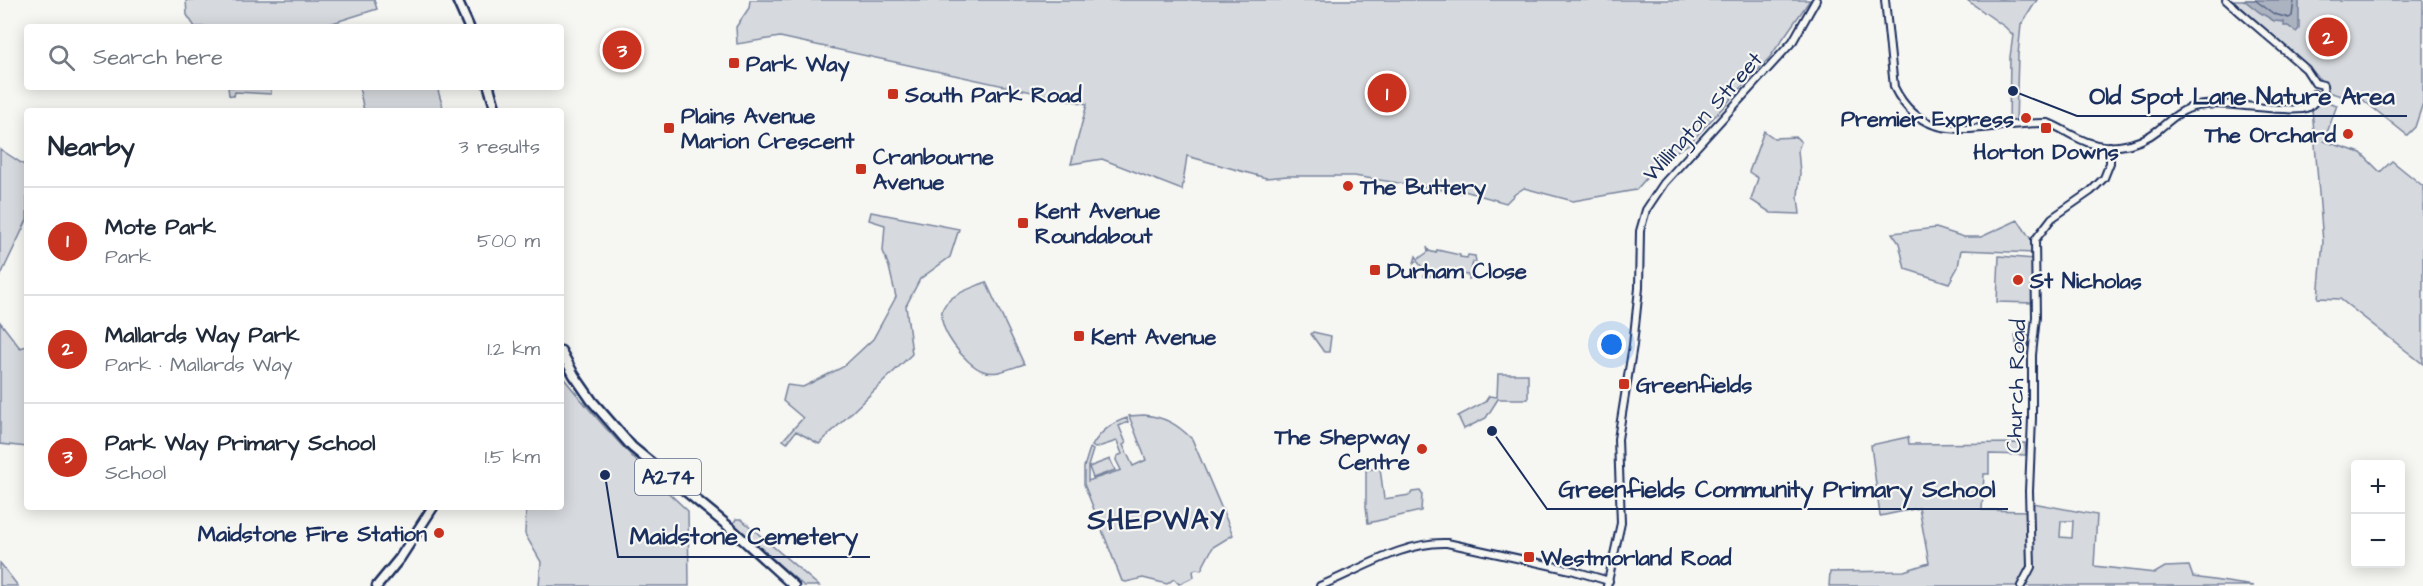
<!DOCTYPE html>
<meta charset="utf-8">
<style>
:root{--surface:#fff;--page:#f6f6f7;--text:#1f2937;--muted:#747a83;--line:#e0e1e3;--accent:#c8321e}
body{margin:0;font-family:"Architects Daughter",sans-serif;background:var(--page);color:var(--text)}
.controls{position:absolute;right:18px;bottom:18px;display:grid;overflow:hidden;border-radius:6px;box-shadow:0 3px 15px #0003}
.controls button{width:54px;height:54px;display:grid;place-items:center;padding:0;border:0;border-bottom:2px solid var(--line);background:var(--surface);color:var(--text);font:30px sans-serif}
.you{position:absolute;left:1612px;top:345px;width:21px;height:21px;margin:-15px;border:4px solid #fff;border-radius:50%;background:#1a73e8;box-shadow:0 0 0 9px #1a73e833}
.badge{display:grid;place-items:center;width:39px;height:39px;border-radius:50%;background:var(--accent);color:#fff;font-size:20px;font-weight:700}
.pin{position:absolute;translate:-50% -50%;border:3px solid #fff;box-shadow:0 2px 6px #0006}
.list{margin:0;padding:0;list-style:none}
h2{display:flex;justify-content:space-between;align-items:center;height:78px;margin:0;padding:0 24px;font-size:26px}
h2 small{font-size:20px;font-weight:400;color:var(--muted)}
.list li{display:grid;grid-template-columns:39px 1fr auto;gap:18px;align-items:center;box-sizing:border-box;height:108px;padding:0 24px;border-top:2px solid var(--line)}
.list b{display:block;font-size:22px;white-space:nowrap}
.list p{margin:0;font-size:20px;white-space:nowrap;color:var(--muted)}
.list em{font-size:20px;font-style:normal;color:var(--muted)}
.icon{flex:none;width:33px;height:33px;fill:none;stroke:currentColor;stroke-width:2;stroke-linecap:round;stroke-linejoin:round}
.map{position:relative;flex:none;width:2423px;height:586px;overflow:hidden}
.search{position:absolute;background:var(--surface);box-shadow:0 3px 15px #0003;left:24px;top:24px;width:540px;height:66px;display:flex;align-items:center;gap:15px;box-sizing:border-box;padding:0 21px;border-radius:6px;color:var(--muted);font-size:22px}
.panel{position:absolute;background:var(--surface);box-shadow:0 3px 15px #0003;left:24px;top:108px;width:540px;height:402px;border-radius:6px}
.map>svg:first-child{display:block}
</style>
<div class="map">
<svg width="2423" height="586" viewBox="0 0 2423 586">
<rect width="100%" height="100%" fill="#f6f6f2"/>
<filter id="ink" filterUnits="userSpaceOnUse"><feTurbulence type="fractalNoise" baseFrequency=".0167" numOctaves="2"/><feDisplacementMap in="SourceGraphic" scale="12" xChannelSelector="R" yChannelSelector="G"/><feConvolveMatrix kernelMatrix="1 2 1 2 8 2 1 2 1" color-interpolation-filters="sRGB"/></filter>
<g filter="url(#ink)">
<!-- green -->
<path fill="#d6d9dd" stroke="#78849e" stroke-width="1.5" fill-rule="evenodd" d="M 186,0 L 374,0 L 377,9 L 320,27 L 195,27 L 187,15 Z
M 750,0 L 1810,0 L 1770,57 L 1689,144 L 1663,159 L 1636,190 L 1573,201 L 1524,188 L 1515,194 L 1506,203 L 1464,191 L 1464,189 L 1462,193 L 1354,176 L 1288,176 L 1266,178 L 1187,156 L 1182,190 L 1102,159 L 1071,164 L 1087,104 L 780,37 L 737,44 L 736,27 L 749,8 Z
M 1967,0 L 2037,0 L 2021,25 L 2018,55 L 2016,124 L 2009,125 L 2010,57 L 2013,35 L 2005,27 Z
M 2233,0 L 2423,0 L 2423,103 L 2415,127 L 2407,135 L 2353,92 L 2341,96 L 2328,92 C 2324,82 2316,75 2309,67 Z
M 228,87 L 271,87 L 271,94 L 235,92 L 234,96 L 229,95 Z
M 359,87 L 437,87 L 444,111 L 364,111 Z
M 2324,101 L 2337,105 L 2324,141 L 2361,153 L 2380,172 L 2392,161 L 2423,186 L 2423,364 L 2340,299 L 2318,298 L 2323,242 L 2312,108 Z
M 1764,131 L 1774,138 L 1796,137 L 1801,142 L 1798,150 L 1800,173 L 1798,197 L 1800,214 L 1771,213 L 1751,200 L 1758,178 L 1749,172 Z
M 0,149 L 27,167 L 27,220 L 0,277 Z
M 871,212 L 959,229 L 950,257 L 920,279 L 906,306 L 912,354 L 819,444 L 796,431 L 787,443 L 783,440 L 803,418 L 783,401 L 787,385 L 803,387 L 843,367 L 873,339 L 896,297 L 889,267 L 883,251 L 885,225 L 869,220 Z
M 2018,220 L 2032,241 L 2034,253 L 1961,250 L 1958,267 L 1949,283 L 1905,269 L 1899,243 L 1892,233 L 1936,228 L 1964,237 L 1981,237 Z
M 1427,247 L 1429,251 L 1436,253 L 1437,250 L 1460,255 L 1460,257 L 1467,258 L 1468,255 L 1475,256 L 1476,262 L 1473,262 L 1470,274 L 1474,275 L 1473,277 L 1469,279 L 1469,275 L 1457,274 L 1456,276 L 1424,276 L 1426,272 L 1417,261 L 1414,263 L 1416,256 L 1418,259 L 1428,252 Z
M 1999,256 L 2034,259 L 2034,303 L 1997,302 Z
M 986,282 L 1024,364 C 1011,368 996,376 983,371 C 966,365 935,328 943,308 C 950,294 972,288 986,282 Z
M 0,322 L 20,348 L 27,346 L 27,447 L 0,444 Z
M 1313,332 L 1331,336 L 1329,352 L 1324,352 L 1311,334 Z
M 1498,374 L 1528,374 L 1528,399 L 1498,399 L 1486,418 L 1464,429 L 1458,416 L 1485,402 L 1489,396 L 1497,397 Z
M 561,375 C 600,424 642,469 688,511 L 689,586 L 539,586 L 541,562 L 525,534 L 526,507 L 561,507 Z
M 1144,415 C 1165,417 1177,424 1192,439 L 1233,535 L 1213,547 L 1201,570 L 1196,569 L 1193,571 L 1194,577 L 1179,584 L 1174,579 L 1167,584 L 1143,578 L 1126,582 L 1122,581 L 1084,484 L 1084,467 L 1090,448 L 1093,450 L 1088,466 L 1088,481 L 1121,470 L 1116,460 L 1117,456 L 1122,454 L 1117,441 L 1095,448 L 1092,446 C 1100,432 1111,423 1127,418 L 1128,422 L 1119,426 L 1126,443 L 1123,445 L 1133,466 L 1146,460 L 1129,416 Z
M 1908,437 L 1909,444 L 2025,443 L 2026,455 L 1989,454 L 1989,474 L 1984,474 L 1982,510 L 2027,511 L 2029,562 L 2017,586 L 1829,586 L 1830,572 L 1904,571 L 1929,563 L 1919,508 L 1880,516 L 1871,445 Z
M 1110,459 L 1115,470 L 1093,478 L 1089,467 Z
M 1380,468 L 1384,499 L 1410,495 L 1412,492 L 1420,491 L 1422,494 L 1421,511 L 1368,523 L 1366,506 L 1366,470 Z
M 2033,503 L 2097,515 L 2094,566 L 2155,573 L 2165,567 L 2189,566 L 2193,577 L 2254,586 L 2025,586 L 2033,561 ZM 2061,521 L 2073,521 L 2072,538 L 2060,537 Z
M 736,519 L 741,519 L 819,586 L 804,586 L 735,526 L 733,524 Z
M 0,563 L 1,564 L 18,586 L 0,586 Z"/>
<!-- water -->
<path fill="#abb2c0" stroke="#717e99" stroke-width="1.5" d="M 2244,0 L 2299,0 L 2299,29 L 2296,32 L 2288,26 L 2284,26 L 2284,22 L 2274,21 L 2259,12 Z
M 2023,331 L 2031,337 L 2030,351 L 2023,353 L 2017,348 L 2015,335 Z"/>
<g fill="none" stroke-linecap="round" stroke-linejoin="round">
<!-- shore -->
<path stroke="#556385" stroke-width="1.5" d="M 2255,0 L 2274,14 L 2289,18 L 2292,16 L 2294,0"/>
<defs>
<path id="tertiary" d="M 1885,0 L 1894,87 C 1926,153 1989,121 2048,123 C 2059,127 2069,134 2080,139 C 2106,152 2137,147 2158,130 C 2170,120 2181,109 2197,106 C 2231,100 2268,112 2303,109 L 2309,107 L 2324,93 L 2323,85 L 2315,83
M 2226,0 L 2306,69 L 2315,83
M 2305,105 L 2314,94
M 1320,586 C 1360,570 1404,541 1447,543 L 1571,570 L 1609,581
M 1607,586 L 1621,523 L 1618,439 L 1633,345 L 1639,288 L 1640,231 L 1646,210 L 1664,183 L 1793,41 L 1816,0
M 2021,586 L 2031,567 L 2029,491 L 2032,418 L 2032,355 L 2036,317 L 2035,240 L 2052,218 L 2091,191 L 2104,178 L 2110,163 L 2110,146"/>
<path id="primary" d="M 561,351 L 574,375 L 592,401 L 632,447 L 728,526 L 794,586"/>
<path id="trunk" d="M 457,0 L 469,27
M 489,87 L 496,111
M 377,586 L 400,558 L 433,507"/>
</defs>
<!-- tertiary casing -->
<use href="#tertiary" stroke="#1b2f5e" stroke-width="10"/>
<!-- primary casing -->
<use href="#primary" stroke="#1b2f5e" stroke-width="13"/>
<!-- trunk casing -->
<use href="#trunk" stroke="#1b2f5e" stroke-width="13"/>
<!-- tertiary -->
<use href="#tertiary" stroke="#f6f6f2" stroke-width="6"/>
<!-- primary -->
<use href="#primary" stroke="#f6f6f2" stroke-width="8"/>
<!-- trunk -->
<use href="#trunk" stroke="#f6f6f2" stroke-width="8"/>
</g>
</g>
<!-- markers -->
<g fill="#c8321e" stroke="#f6f6f2" stroke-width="2">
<rect x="728" y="57" width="12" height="12" rx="3"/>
<rect x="887" y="88" width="12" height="12" rx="3"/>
<circle cx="2026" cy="118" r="6"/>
<rect x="663" y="122" width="12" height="12" rx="3"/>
<rect x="2040" y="122" width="12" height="12" rx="3"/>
<circle cx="2348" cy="134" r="6"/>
<rect x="855" y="163" width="12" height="12" rx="3"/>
<circle cx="1348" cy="186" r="6"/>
<rect x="1017" y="217" width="12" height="12" rx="3"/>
<rect x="1369" y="264" width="12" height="12" rx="3"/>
<circle cx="2018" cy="280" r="6"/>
<rect x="1073" y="330" width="12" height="12" rx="3"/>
<rect x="1618" y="378" width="12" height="12" rx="3"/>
<circle cx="1422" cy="449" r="6"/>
<circle cx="439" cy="533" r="6"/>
<rect x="1523" y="551" width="12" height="12" rx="3"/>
</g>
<g text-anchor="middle" stroke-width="4.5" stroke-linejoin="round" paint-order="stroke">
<!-- shield labels -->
<rect fill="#f6f6f2" stroke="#5d6b8a" stroke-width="1.5" x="635" y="459" width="66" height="36" rx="4.5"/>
<g font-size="21" font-weight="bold" fill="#1b2f5e">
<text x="668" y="484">A274</text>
</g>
<!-- poi labels -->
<g font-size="22" font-weight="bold" fill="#1b2f5e" stroke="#f6f6f2" text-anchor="start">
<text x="746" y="71">Park Way</text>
<text x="905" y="102">South Park Road</text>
<text x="681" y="123">Plains Avenue<tspan x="681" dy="25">Marion Crescent</tspan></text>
<text x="2014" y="126" text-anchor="end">Premier Express</text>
<text x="2336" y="142" text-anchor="end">The Orchard</text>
<text x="2046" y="159" text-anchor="middle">Horton Downs</text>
<text x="873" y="164">Cranbourne<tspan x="873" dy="25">Avenue</tspan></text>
<text x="1360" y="194">The Buttery</text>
<text x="1035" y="218">Kent Avenue<tspan x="1035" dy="25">Roundabout</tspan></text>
<text x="1387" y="278">Durham Close</text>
<text x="2030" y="288">St Nicholas</text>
<text x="1091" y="344">Kent Avenue</text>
<text x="1636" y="392">Greenfields</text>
<text x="1410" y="444" text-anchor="end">The Shepway<tspan x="1410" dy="25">Centre</tspan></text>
<text x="427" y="541" text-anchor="end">Maidstone Fire Station</text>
<text x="1541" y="565">Westmorland Road</text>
</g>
<!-- street labels -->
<g font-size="22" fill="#1b2f5e" stroke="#f6f6f2">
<text transform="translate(1702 116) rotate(-48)" y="8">Willington Street</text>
<text transform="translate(2015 386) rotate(-88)" y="8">Church Road</text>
</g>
<!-- district labels -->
<g font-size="28" font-weight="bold" letter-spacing="1.5" fill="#1b2f5e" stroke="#f6f6f2">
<text x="1157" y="529">SHEPWAY</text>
</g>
</g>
<!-- callouts -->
<path fill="none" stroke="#1b2f5e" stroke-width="2" d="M2013 91L2077 116H2407M1492 431L1547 509H2008M605 475L618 557H870"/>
<g fill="#1b2f5e" stroke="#f6f6f2" stroke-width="2">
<circle cx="2013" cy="91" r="6"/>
<circle cx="1492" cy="431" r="6"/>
<circle cx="605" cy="475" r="6"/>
</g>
<g font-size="24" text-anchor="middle" font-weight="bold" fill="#1b2f5e" stroke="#f6f6f2" stroke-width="4.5" stroke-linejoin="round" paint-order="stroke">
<text x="2242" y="104">Old Spot Lane Nature Area</text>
<text x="1777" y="497">Greenfields Community Primary School</text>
<text x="744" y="544">Maidstone Cemetery</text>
</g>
</svg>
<div class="controls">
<button>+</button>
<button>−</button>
</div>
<div class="you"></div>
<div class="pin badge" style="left:1387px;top:93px">1</div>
<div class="pin badge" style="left:2328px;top:37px">2</div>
<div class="pin badge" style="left:622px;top:50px">3</div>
<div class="search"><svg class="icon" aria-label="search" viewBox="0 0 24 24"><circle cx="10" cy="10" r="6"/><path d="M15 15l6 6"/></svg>Search here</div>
<section class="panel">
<h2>Nearby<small>3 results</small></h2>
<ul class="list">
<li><span class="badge">1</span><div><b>Mote Park</b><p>Park</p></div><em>500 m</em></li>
<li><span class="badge">2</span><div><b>Mallards Way Park</b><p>Park · Mallards Way</p></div><em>1.2 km</em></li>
<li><span class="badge">3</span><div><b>Park Way Primary School</b><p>School</p></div><em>1.5 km</em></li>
</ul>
</section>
</div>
